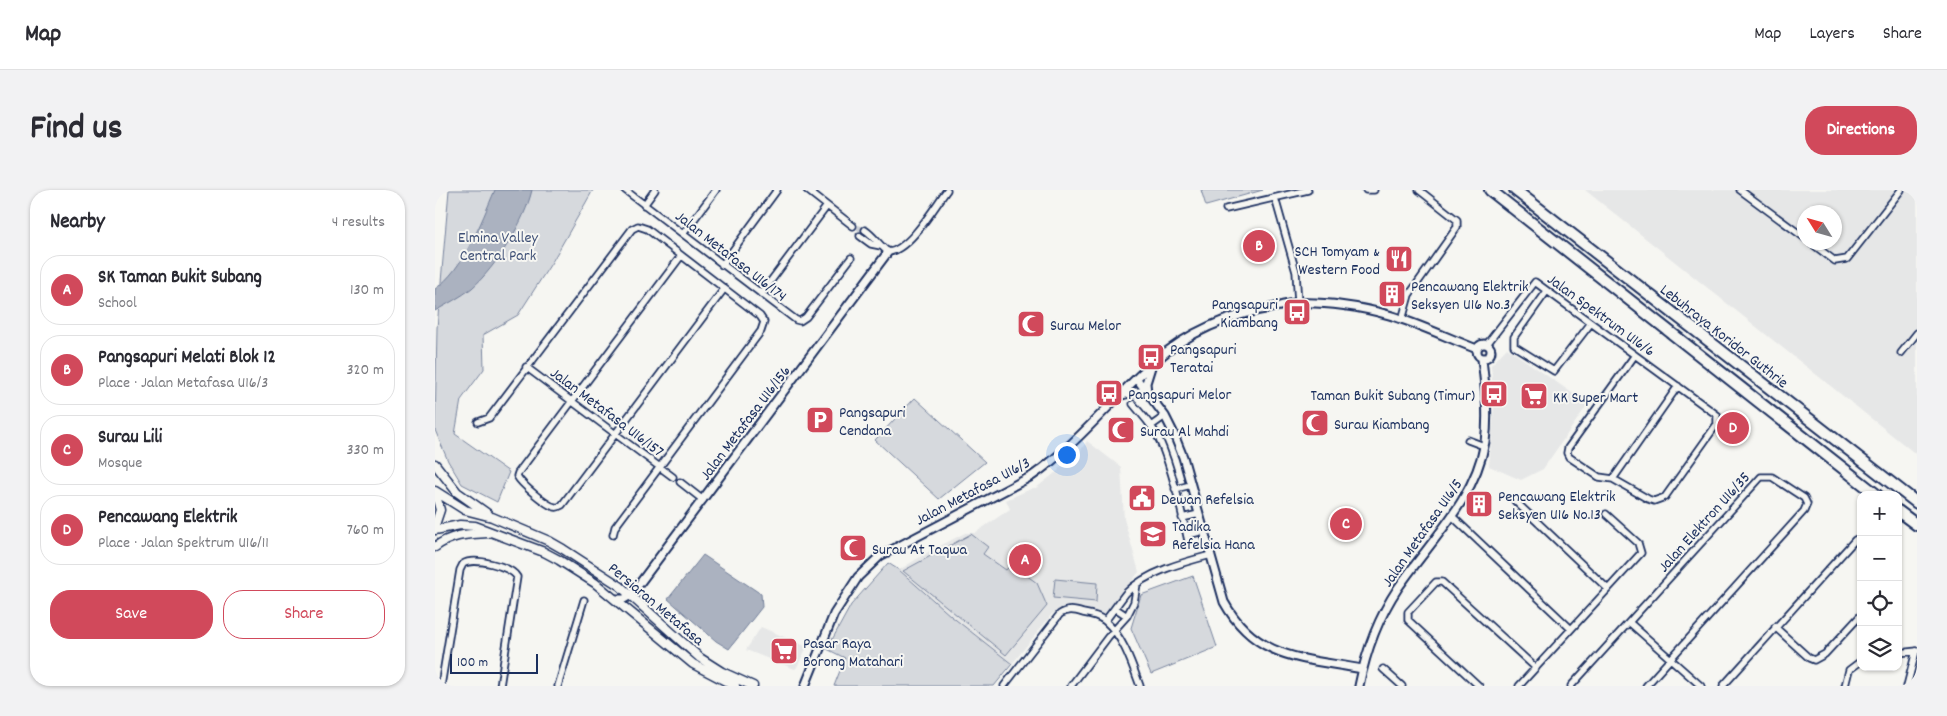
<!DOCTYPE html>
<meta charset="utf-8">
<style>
:root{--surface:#fff;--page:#f2f2f3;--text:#2b2b33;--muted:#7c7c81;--line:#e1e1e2;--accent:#d1495b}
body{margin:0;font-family:Dekko,sans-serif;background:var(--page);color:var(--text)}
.controls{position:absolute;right:15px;bottom:15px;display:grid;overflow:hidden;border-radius:10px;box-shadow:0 1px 4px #0004}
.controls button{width:45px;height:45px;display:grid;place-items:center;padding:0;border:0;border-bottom:1px solid var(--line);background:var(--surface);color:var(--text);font:25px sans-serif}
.compass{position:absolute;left:1362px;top:15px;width:45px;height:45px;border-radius:50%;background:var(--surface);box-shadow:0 1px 4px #0004;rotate:307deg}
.scale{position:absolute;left:15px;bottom:12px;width:88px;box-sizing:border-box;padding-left:5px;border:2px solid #1b2f5e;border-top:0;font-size:14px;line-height:18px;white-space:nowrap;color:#1b2f5e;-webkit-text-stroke:4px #f6f6f2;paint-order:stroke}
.you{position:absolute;left:631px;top:264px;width:18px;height:18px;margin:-12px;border:4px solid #fff;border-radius:50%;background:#1a73e8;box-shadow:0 0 0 8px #1a73e833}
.badge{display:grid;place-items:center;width:32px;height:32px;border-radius:50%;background:var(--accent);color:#fff;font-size:16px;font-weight:700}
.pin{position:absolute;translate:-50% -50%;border:2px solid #fff;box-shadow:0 1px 5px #0006}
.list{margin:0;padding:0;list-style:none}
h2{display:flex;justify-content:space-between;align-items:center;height:65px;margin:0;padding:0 20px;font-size:21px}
h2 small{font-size:16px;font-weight:400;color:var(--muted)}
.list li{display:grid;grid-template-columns:32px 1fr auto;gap:15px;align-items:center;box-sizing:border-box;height:70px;margin:0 10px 10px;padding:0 10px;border:1px solid var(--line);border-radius:20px}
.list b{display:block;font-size:19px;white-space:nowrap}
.list p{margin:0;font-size:16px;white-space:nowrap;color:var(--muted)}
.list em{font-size:16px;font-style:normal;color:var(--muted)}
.actions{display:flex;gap:10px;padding:15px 20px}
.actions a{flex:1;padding:11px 0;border:1px solid var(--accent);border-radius:20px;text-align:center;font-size:18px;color:var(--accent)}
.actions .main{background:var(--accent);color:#fff}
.icon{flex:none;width:28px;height:28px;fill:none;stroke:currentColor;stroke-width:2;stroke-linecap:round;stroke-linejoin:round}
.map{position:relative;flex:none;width:1482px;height:496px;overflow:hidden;border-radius:20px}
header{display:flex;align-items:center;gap:30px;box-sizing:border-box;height:70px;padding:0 25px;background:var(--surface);border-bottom:1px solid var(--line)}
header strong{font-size:24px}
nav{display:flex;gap:28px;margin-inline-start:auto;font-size:18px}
.intro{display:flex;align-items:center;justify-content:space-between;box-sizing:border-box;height:120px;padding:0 30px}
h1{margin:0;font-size:35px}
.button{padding:12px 22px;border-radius:20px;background:var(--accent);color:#fff;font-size:18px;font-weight:700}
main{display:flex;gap:30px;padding:0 30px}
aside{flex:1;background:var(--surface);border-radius:20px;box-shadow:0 1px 4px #0004}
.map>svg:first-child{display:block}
</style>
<header>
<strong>Map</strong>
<nav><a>Map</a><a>Layers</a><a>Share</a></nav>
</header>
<div class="intro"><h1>Find us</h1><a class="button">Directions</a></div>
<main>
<aside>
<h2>Nearby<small>4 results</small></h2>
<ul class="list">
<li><span class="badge">A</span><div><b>SK Taman Bukit Subang</b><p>School</p></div><em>130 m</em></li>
<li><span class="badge">B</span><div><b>Pangsapuri Melati Blok 12</b><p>Place · Jalan Metafasa U16/3</p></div><em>320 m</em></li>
<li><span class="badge">C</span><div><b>Surau Lili</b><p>Mosque</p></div><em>330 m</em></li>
<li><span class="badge">D</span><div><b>Pencawang Elektrik</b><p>Place · Jalan Spektrum U16/11</p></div><em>760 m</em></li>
</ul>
<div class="actions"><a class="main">Save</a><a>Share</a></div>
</aside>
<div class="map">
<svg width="1482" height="496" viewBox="0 0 1482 496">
<rect width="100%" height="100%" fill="#f6f6f2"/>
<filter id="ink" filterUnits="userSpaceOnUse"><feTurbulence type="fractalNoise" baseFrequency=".02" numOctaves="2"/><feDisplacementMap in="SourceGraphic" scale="10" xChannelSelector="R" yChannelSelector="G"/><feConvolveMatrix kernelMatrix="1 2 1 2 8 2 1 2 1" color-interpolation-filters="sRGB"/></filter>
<g filter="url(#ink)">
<!-- built -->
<path fill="#e6e7e7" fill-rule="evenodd" d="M 1150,0 L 1482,0 L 1482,265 ZM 1370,22 L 1400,22 L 1400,52 L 1370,52 Z
M 1072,158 L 1153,214 L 1108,279 L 1086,290 L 1054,276 L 1059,217 L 1056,175 Z
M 652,251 L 686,277 L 689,329 L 704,382 L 669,425 L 639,416 L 629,417 L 617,424 L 577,474 L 516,426 L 464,380 L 495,361 L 530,343 L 540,343 L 575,319 L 571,310 L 598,298 L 601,298 L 624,280 L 623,279 L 639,265 L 641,267 Z
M 326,437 L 370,456 L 371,459 L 362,477 L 360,479 L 311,460 Z"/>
<!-- green -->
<path fill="#d6d9dd" stroke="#78849e" d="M 14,0 L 158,0 L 117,72 L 83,125 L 48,145 L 49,179 L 26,210 L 20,244 L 74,282 L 62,312 L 27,294 L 13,271 L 0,240 L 2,138 Z
M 766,0 L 828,0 L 771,16 Z
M 480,208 L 550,272 L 504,309 L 440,250 Z
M 536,344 L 553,357 L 548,364 L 571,380 L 576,374 L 602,393 L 612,416 L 571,465 L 468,381 Z
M 453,373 L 464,380 L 516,426 L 577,474 L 559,496 L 399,496 L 410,468 L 392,459 L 416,415 Z
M 758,386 L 782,457 L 716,484 L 696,438 L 706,405 Z
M 620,389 L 662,393 L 661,412 L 618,408 Z"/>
<!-- water -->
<path fill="#abb2c0" stroke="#717e99" d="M 60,0 L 97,0 C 90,31 61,77 37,98 C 26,107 12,114 0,121 L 0,99 C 29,79 46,32 60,0 Z
M 268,365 L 326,404 L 327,417 L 294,459 L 281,451 L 233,409 Z"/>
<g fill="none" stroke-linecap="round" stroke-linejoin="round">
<!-- minor-tunnel -->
<path stroke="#caced4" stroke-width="5.5" stroke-dasharray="5.5 3" stroke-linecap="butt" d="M 425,46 L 418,36 L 430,40"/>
<defs>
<path id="minor" d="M 190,0 L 361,130 L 365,131 L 371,127 L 416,68
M 372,0 L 418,36
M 931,0 L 939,0
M 1305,0 L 1370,48
M 840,8 L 861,82 L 863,113
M 209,15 L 220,0
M 791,19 L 873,0
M 430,40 C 439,46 444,55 453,62 C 474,61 500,16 512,0
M 248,44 L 281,0
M 425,46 L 436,54 L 446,56
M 1375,52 L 1400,71 L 1412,69 L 1466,0
M 246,66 L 83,283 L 82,286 C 86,294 112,316 120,317 C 123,318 125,316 127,315 L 289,99
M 287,75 L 342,0
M 1112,101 L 1079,147 L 1079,156 L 1119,181 L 1156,133
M 326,104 L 392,16
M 967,130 L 974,105 L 1022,37 L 1022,30 L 984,0
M 1052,154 L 1100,92 L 1282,225 L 1282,234 L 1230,307 L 1219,311 L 1213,309 L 1178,289 L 1164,287 L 1134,267 L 1132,263 L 1133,258 L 1200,165
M 1466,163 L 1482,143
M 91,177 L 238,287
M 698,214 C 707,225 718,236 724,249 C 737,278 746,319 753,351
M 43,232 L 54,228 L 197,39 L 203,36 L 212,39 L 325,126 L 329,132 L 326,141 L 180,337 L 178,345
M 716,236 L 730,226
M 1033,250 L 1049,256
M 1178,289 L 1243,196
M 245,292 L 268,310
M 740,299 L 756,295
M 1080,311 L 1173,399
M 1017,326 L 1136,439
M 747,328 L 764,324
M 752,345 L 769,341
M 680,418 L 692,426
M 670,431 C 677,422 684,412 691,403 C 711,382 749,372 776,365
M 1195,433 L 1266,496
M 1340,437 L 1374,468 L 1379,470 L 1390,464 L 1426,425
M 1463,463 L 1482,461
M 948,479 L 967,496
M 6,496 L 25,380 L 28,374 C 39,367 76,376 82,387 L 65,496
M 123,496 L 149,410
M 569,496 L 625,424 C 633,419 639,420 648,423 C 655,424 664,426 670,431 C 688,446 697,474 705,496
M 636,496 L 673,447 L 692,426 L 699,412 L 702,394
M 1044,496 L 973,430 L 973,422 L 1001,392 L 1007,392 L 1101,478
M 1084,496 L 1206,363 L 1203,353 L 1171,324
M 1136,496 L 1326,287 L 1337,287 L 1369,308 L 1372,314 L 1369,321 L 1211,496
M 1288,496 L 1420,350 L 1426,347
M 1410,496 L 1414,480 L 1426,471
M 1472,496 L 1481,461"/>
<path id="tertiary" d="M1042 161a7 7 0 1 1 14 0a7 7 0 1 1-14 0Z
M 702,189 L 730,226 L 738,242 L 748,267 L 789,412 C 821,470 869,468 927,479
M 687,205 L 698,202 L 712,202 L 711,193 L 716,177
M 181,409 L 189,409 L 196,405 L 453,62
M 370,496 L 399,424 L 423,387 L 445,366 L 597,286 C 643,254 677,209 719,172 C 753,142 796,124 841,117 C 848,115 856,113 864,113 C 891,112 927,117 954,125 C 984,134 1013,148 1042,159
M 924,496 C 931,461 943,428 963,398 C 995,351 1040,310 1050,252 C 1054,224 1050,196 1047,169"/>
<path id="secondary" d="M 0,274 L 22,302 L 53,324
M 0,301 L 30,320 L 57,327 L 114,351 L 128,359 L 185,396 L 265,468 L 287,482 L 318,496
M 0,302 L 5,320 L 0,335
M 0,340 L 25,335 L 40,336 L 109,362 L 124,370 L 160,393 L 258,474 L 300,496
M 0,357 C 17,344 33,344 53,343"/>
<path id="motorway" d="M 1055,0 L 1442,305
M 1080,0 L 1482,313
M 1463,321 L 1482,335"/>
</defs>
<!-- minor casing -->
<use href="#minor" stroke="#1b2f5e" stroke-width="9"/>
<!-- tertiary casing -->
<use href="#tertiary" stroke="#1b2f5e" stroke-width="11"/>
<!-- secondary casing -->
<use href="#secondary" stroke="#1b2f5e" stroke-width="11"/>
<!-- motorway casing -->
<use href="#motorway" stroke="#1b2f5e" stroke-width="14"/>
<!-- minor -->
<use href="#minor" stroke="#f6f6f2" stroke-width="5.5"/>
<!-- tertiary -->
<use href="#tertiary" stroke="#f6f6f2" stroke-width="7"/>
<!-- secondary -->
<use href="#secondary" stroke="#f6f6f2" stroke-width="8"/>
<!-- motorway -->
<use href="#motorway" stroke="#f6f6f2" stroke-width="10"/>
</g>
</g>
<!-- icons -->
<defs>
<symbol id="restaurant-square" viewBox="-11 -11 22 22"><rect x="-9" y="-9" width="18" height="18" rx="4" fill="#d1495b" stroke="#f6f6f2"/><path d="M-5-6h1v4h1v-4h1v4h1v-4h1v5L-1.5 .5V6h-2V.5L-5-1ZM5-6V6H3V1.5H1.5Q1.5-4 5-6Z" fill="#fff"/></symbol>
<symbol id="building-square" viewBox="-11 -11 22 22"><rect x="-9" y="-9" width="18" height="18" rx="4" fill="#d1495b" stroke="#f6f6f2"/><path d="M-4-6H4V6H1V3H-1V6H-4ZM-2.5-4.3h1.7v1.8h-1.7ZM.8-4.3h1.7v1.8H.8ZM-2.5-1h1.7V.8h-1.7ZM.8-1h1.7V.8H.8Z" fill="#fff"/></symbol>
<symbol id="bus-square" viewBox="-11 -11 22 22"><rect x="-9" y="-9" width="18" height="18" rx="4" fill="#d1495b" stroke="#f6f6f2"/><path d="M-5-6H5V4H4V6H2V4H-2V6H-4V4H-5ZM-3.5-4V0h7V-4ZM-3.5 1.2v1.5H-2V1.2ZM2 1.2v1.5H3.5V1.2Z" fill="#fff"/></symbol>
<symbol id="mosque-square" viewBox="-11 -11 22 22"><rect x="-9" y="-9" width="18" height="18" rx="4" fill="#d1495b" stroke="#f6f6f2"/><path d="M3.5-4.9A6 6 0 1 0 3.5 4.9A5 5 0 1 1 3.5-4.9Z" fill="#fff"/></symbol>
<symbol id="supermarket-square" viewBox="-11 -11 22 22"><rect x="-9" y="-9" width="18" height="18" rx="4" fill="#d1495b" stroke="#f6f6f2"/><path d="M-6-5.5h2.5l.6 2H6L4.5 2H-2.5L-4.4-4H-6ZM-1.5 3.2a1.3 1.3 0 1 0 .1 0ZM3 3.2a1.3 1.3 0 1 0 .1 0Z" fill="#fff"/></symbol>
<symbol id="parking-square" viewBox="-11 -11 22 22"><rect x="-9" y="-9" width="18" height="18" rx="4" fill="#d1495b" stroke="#f6f6f2"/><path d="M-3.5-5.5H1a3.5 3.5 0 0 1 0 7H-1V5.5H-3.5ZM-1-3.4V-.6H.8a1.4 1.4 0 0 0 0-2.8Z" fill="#fff"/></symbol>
<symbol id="civic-square" viewBox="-11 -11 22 22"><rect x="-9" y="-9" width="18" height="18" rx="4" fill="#d1495b" stroke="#f6f6f2"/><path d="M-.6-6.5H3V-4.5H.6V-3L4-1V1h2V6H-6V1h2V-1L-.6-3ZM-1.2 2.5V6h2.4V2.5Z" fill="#fff"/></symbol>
<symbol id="school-square" viewBox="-11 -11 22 22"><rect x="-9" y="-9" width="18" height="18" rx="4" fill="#d1495b" stroke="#f6f6f2"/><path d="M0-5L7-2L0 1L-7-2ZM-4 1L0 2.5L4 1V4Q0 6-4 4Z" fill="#fff"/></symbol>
</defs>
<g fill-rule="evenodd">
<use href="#restaurant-square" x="948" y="53" width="32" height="32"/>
<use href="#building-square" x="941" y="88" width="32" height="32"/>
<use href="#bus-square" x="846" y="106" width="32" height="32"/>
<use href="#mosque-square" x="580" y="118" width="32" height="32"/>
<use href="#bus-square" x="700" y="151" width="32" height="32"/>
<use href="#bus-square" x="658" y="187" width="32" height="32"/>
<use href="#bus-square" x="1043" y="188" width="32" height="32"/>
<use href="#supermarket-square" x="1083" y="190" width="32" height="32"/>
<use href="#parking-square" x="369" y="214" width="32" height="32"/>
<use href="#mosque-square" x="864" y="217" width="32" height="32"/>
<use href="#mosque-square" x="670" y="224" width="32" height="32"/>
<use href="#civic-square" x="691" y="292" width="32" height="32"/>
<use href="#building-square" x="1028" y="298" width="32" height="32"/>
<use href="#school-square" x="702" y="328" width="32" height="32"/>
<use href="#mosque-square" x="402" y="342" width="32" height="32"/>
<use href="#supermarket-square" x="333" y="445" width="32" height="32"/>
</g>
<g text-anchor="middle" stroke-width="4" stroke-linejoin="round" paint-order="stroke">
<!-- park labels -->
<g font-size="16" fill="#405177" stroke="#f6f6f2">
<text x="63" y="52">Elmina Valley<tspan x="63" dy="18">Central Park</tspan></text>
</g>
<!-- poi labels -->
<g font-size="16" fill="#1b2f5e" stroke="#f6f6f2" text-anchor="start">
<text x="945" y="66" text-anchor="end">SCH Tomyam &amp;<tspan x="945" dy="18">Western Food</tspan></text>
<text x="976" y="101">Pencawang Elektrik<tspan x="976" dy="18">Seksyen U16 No.3</tspan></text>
<text x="843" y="119" text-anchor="end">Pangsapuri<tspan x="843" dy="18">Kiambang</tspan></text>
<text x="615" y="140">Surau Melor</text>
<text x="735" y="164">Pangsapuri<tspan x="735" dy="18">Teratai</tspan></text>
<text x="693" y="209">Pangsapuri Melor</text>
<text x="1040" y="210" text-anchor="end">Taman Bukit Subang (Timur)</text>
<text x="1118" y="212">KK Super Mart</text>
<text x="404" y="227">Pangsapuri<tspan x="404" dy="18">Cendana</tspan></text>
<text x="899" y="239">Surau Kiambang</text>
<text x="705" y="246">Surau Al Mahdi</text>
<text x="1063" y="311">Pencawang Elektrik<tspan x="1063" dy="18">Seksyen U16 No.13</tspan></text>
<text x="726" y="314">Dewan Refelsia</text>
<text x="737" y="341">Tadika<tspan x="737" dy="18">Refelsia Hana</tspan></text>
<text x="437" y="364">Surau At Taqwa</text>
<text x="368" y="458">Pasar Raya<tspan x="368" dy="18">Borong Matahari</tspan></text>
</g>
<!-- street labels -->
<g font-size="16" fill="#1b2f5e" stroke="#f6f6f2">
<text transform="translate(297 65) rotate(38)" y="6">Jalan Metafasa U16/174</text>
<text transform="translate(1167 124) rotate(36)" y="6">Jalan Spektrum U16/6</text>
<text transform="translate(1290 145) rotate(38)" y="6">Lebuhraya Koridor Guthrie</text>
<text transform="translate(173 221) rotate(37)" y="6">Jalan Metafasa U16/157</text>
<text transform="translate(309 232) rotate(-53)" y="6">Jalan Metafasa U16/156</text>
<text transform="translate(537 300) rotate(-28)" y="6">Jalan Metafasa U16/3</text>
<text transform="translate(1268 331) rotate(-48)" y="6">Jalan Elektron U16/35</text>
<text transform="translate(986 342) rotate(-55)" y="6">Jalan Metafasa U16/5</text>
<text transform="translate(222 413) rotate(40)" y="6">Persiaran Metafasa</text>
</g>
</g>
</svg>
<div class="controls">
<button>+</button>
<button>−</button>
<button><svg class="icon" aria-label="locate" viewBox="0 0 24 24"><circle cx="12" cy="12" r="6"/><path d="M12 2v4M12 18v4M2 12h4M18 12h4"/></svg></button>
<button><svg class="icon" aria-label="layers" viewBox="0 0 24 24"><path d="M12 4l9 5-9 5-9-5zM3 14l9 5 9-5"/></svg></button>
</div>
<svg class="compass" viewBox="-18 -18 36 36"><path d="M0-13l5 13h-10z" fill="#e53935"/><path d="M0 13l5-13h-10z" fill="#7c7c81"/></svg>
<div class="scale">100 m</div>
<div class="you"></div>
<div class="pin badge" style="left:590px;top:370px">A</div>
<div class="pin badge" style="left:824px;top:56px">B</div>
<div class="pin badge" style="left:911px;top:334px">C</div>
<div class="pin badge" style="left:1298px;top:238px">D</div>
</div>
</main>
